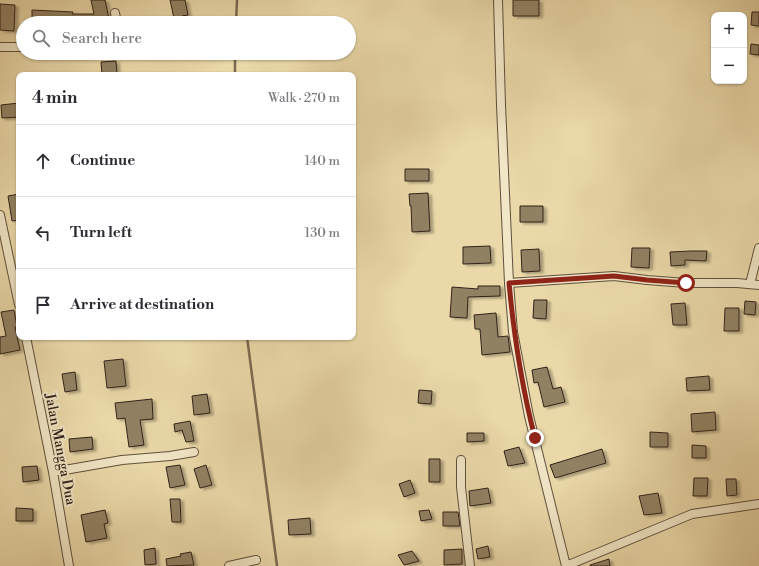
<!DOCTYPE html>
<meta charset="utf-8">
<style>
:root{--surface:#fff;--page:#f7f7f7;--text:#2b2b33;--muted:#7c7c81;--line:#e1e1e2}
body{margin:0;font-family:"Libre Bodoni",serif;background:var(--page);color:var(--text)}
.controls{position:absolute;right:12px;top:12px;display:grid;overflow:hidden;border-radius:8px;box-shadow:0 1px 3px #0004}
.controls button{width:36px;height:36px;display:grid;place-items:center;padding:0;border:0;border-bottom:1px solid var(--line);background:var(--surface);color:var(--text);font:20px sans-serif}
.stop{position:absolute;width:12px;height:12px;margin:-9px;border:3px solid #8f2418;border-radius:50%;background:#fff}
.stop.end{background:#8f2418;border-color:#fff;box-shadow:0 1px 4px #0008}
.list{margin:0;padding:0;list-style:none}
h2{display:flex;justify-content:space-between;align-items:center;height:52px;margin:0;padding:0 16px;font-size:17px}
h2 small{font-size:13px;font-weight:400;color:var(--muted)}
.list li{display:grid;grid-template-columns:26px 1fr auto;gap:12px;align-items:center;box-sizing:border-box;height:72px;padding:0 16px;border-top:1px solid var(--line)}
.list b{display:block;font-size:15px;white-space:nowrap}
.list em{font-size:13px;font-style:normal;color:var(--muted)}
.icon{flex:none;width:22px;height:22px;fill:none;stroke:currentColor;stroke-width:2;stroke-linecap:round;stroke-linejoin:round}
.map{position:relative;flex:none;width:759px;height:566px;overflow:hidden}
.search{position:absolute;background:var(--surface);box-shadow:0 1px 3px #0004;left:16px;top:16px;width:340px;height:44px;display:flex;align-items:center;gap:10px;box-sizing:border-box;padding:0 14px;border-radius:22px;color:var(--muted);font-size:15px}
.panel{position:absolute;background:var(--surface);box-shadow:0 1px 3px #0004;left:16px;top:72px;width:340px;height:268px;border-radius:8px}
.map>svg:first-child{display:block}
</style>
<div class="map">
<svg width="759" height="566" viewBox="0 0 759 566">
<defs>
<filter id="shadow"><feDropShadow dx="3.5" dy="2" stdDeviation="1" flood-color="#0004"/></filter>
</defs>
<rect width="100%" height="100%" fill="#ead8a8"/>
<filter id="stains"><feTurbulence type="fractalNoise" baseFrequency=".005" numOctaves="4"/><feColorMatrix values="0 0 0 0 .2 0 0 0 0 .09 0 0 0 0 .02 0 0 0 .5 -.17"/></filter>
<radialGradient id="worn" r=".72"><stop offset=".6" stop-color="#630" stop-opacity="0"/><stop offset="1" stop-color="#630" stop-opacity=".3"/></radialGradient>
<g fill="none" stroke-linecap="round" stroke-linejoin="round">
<!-- stream -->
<path stroke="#7a6a51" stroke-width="2.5" d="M 236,23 L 237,0
M 235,75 L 235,53
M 247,337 L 277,566"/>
</g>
<!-- building -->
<path fill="#918163" stroke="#312219" filter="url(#shadow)" d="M 91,0 L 105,0 L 109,19 L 92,22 L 92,23 L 59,23 L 59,21 L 32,21 L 32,10 L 73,12 L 72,14 L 94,14 Z
M 170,0 L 185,0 L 188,15 L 182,16 L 184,23 L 175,23 Z
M 513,0 L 539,0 L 539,16 L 513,16 Z
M 0,4 L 15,5 L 14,31 L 0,30 Z
M 752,12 L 759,12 L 759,26 L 751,25 Z
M 751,44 L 759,45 L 759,55 L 750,54 Z
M 116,61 L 117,75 L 102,75 L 101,62 Z
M 19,103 L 19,117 L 2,118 L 1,105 Z
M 405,169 L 429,169 L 429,181 L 405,181 Z
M 428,193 L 430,231 L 412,232 L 411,206 L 410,206 L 409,194 Z
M 19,194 L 19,220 L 12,221 L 8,196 Z
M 520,206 L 543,206 L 543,222 L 520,222 Z
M 490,246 L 491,263 L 463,264 L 463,247 Z
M 632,248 L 650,248 L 649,268 L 631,267 Z
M 539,249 L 540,271 L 522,272 L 521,250 Z
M 691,251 L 707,251 L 706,261 L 685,260 L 685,265 L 671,266 L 670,252 Z
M 478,286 L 500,286 L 500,296 L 468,297 L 467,318 L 450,317 L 452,287 L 478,289 Z
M 534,300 L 547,300 L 546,319 L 533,318 Z
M 745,301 L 756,302 L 755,315 L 744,314 Z
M 685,303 L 687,325 L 673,325 L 671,304 Z
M 725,308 L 739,308 L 739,331 L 724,331 Z
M 14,310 L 17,327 L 15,327 L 20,350 L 0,354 L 0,337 L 6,336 L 1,312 Z
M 496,313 L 498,337 L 508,336 L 510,352 L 482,355 L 480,329 L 475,329 L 474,315 Z
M 123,359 L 126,386 L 107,388 L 104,361 Z
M 547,367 L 553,389 L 561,387 L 565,402 L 544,407 L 538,382 L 534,383 L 532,370 Z
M 75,372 L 77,390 L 65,392 L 62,374 Z
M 709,376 L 710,390 L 687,391 L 686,378 Z
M 419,390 L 432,391 L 431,404 L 418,403 Z
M 207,394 L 210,413 L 194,415 L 192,396 Z
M 152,399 L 153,419 L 140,420 L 144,445 L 129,447 L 125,418 L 117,419 L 115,403 Z
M 715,412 L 716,430 L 692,432 L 691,414 Z
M 190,421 L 194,441 L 186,442 L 182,430 L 175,432 L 174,424 Z
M 650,432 L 668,433 L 668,447 L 650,447 Z
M 467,433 L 484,433 L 484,441 L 467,442 Z
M 92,437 L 93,449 L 70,452 L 69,439 Z
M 692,445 L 706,446 L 706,458 L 692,458 Z
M 519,447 L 525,463 L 508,466 L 504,451 Z
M 602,449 L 606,463 L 555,478 L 550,465 Z
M 429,459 L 440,459 L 440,482 L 429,482 Z
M 180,465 L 185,485 L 170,488 L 166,467 Z
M 206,465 L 212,485 L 200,488 L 194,469 Z
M 37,466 L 39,480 L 23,482 L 22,467 Z
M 694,478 L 708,478 L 707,496 L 693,496 Z
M 726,479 L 736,479 L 737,495 L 727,496 Z
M 410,480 L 415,493 L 404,497 L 399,484 Z
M 488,488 L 491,503 L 470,506 L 469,491 Z
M 658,493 L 662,513 L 644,515 L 639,496 Z
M 170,499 L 180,499 L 181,522 L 172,522 Z
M 16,508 L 33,509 L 33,521 L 16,521 Z
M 105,510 L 108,523 L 104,524 L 107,538 L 86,542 L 81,515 Z
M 429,510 L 432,519 L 421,521 L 419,511 Z
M 443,512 L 458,512 L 460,526 L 443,526 Z
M 310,518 L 311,534 L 289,535 L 288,520 Z
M 488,546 L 490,557 L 478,559 L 476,549 Z
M 155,548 L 156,564 L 145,565 L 144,550 Z
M 462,549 L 462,564 L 444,565 L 444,550 Z
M 412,551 L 419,561 L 404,565 L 398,555 Z
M 191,552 L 194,565 L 167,566 L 166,559 L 181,556 L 180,554 Z
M 609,559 L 610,566 L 590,566 L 590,565 Z"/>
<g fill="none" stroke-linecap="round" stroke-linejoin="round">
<defs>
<path id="street" d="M 498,0 L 501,105 L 509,283 L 513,332 L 529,416 L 566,566
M 115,13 L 117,23
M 0,47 L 23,47
M 0,215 L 19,305
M 509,283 L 614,276 L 647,280 L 686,283 L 737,283 L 759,285
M 750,284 L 759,248
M 26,337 L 53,472 L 69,566
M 461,460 L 461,487 L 470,566
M 53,472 L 122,460 L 170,456 L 194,452
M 229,566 L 256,560
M 566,566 L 692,514 L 759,504"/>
</defs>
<!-- street casing -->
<use href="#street" stroke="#5f503d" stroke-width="10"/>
<!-- street -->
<use href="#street" stroke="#f1e6c6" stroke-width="8"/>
</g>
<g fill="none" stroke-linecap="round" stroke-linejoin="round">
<!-- route -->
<path stroke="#8f2418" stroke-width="5" d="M 535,438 C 522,388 514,336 509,283 L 614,276 L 647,280 L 686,283"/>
</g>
<g text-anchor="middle" stroke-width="4" stroke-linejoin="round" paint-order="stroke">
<!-- street labels -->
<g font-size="14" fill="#312219" stroke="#f1e6c6">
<text transform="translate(61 449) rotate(79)" y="5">Jalan Mangga Dua</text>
</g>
</g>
<rect width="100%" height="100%" filter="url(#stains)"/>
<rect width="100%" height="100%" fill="url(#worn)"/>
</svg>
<div class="controls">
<button>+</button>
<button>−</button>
</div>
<div class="stop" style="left:686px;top:283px"></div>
<div class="stop end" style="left:535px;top:438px"></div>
<div class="search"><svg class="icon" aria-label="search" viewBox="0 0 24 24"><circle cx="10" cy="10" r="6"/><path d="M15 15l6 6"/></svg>Search here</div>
<section class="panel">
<h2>4 min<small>Walk · 270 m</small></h2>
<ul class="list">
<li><svg class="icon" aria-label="ahead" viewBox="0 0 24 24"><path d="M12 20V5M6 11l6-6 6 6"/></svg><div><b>Continue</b></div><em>140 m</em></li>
<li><svg class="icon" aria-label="left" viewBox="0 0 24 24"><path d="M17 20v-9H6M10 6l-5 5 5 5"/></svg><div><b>Turn left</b></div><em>130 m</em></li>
<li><svg class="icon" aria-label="arrive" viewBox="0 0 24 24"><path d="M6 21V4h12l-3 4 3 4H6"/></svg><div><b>Arrive at destination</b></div></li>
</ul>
</section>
</div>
